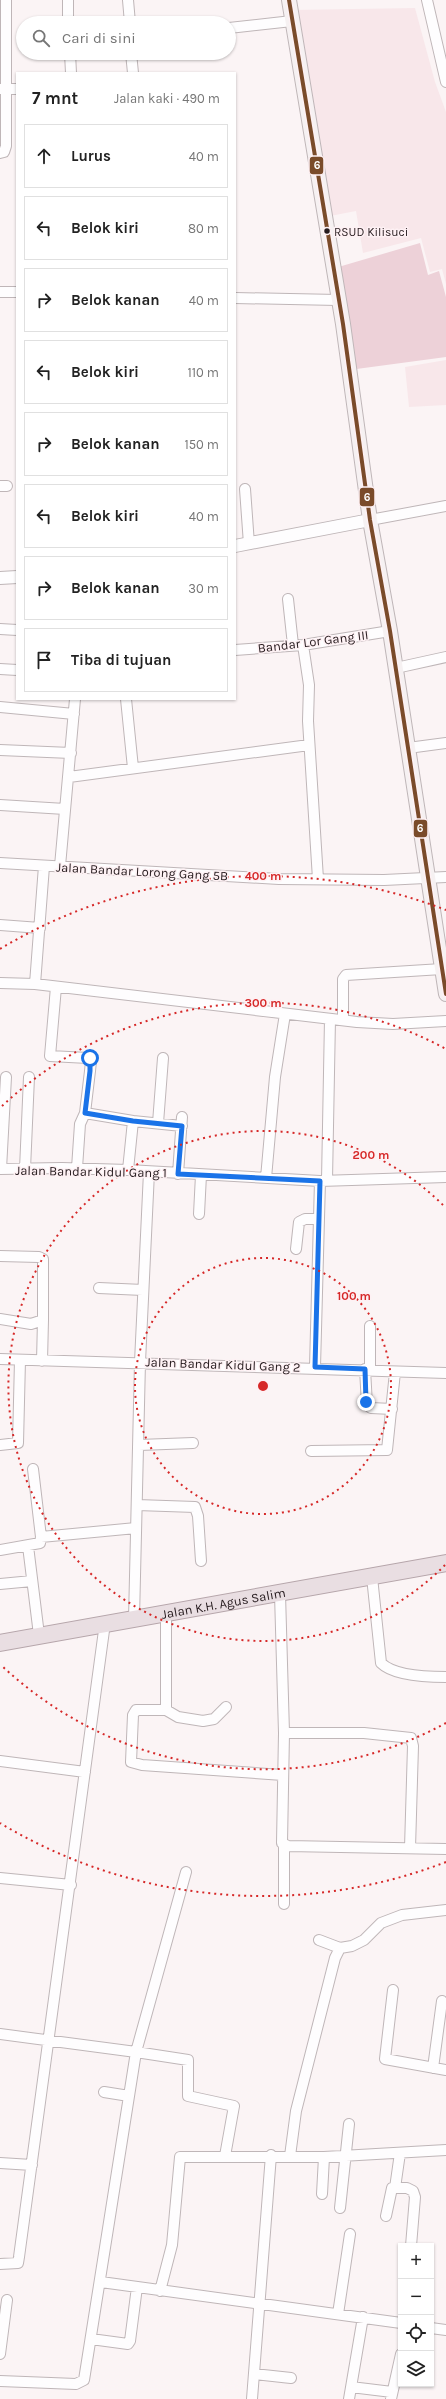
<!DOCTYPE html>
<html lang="id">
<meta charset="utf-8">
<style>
:root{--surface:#fff;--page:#f2f2f2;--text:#222;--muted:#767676;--line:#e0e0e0}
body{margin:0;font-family:Karla,sans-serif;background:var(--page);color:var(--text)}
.controls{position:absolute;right:12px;bottom:12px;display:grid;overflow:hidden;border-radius:0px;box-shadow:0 1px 3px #0004}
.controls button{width:36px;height:36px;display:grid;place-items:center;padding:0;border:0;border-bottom:1px solid var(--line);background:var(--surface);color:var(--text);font:20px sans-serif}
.stop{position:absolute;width:12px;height:12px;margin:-9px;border:3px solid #1a73e8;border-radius:50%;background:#fff}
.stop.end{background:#1a73e8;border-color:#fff;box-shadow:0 1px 4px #0008}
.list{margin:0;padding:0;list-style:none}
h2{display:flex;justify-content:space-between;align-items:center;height:52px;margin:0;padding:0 16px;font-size:17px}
h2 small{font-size:13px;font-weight:400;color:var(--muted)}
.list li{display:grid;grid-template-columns:26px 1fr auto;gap:12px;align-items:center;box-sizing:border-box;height:64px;margin:0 8px 8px;padding:0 8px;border:1px solid var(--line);border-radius:0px}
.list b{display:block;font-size:15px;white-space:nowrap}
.list em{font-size:13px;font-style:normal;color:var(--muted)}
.icon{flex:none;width:22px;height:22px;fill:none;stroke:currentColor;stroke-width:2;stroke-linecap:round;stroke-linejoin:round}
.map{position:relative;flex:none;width:446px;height:2399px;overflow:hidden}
.search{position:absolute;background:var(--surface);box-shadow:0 1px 3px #0004;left:16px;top:16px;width:220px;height:44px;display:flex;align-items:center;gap:10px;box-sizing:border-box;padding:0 14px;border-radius:22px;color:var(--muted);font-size:15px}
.panel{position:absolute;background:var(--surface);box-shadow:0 1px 3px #0004;left:16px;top:72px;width:220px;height:628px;border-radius:0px}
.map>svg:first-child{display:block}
</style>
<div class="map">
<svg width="446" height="2399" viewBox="0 0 446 2399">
<rect width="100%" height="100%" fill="#fbf4f5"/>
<!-- built -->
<path fill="#f8e7ea" d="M 415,8 L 435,82 L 446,112 L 446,284 L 442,269 L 430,272 L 421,238 L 363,253 L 356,211 L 325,217 L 291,10 Z
M 446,360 L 446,405 L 409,407 L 405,367 Z"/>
<!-- green -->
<path fill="#edd1d8" d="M 420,243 L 428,275 L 439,271 L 446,297 L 446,357 L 349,370 L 335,268 Z"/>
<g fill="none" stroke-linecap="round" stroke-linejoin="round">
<defs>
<path id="minor" d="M 68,0 L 68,23
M 128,0 L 130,23
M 427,0 L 446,82
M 229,28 L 292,21
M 70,53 L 71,73
M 131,53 L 133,73
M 0,89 L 17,89
M 0,153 L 4,152 L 6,146 L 6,0
M 0,292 L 17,292
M 235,298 L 338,300
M 0,486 L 7,486
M 245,489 L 249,544
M 370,520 L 446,506
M 288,599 L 293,645
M 0,629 L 17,630
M 303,645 L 309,685 L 308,721 L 318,879
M 235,650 L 303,645 L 390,631
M 396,668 L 446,657
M 0,669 L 17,670
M 126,699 L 133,768
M 0,707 L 74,714
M 408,748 L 446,743
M 0,750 L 71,753
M 69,777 L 309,745
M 0,805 L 65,809
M 0,863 L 279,879 L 384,880 L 446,877
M 60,866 L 75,699
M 0,925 L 40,928
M 0,983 L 35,984 L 357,1022 L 393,1024 L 446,1021
M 35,984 L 44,866
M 56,987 L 50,1056 L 88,1058 L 91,1061 L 90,1071 L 85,1113 L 80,1124 L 77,1168
M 343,1020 L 343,979 L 346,975 L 442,969
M 85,1113 L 133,1121 L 128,1170
M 133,1121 L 182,1126
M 158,1123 L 163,1058
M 0,1169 L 62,1168 L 128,1170 L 320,1181 L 446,1177
M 1,1169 L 6,1077
M 25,1169 L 29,1077
M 178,1174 L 182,1117
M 266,1178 L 275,1077 L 285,1014
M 327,1180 L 330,1019
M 199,1214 L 201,1175
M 296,1249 L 299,1222 L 305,1219 L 319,1219
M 0,1256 L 39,1257 L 43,1259 L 43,1321
M 99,1288 L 143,1290
M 0,1319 L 31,1324 L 43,1320 L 42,1361
M 0,1359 L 446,1373
M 315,1367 L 320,1181
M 365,1369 L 367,1405 L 371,1408 L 392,1409
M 370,1370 L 370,1326
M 0,1445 L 18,1443 L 20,1360
M 139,1445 L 193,1443
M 311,1451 L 387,1450 L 395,1372
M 137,1505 L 195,1507 L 198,1516 L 201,1561
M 41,1537 L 136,1528
M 28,1546 L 39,1635
M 0,1550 L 40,1543 L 41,1537 L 33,1469
M 372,1577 L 381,1663 C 394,1676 429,1677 446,1677
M 0,1584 L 32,1581
M 280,1594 L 284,1733 L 282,1843 L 288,1846 L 446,1849
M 134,1619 L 140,1362 L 149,1172
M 226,1707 L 214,1719 L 203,1721 L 178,1717 L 166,1710 L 136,1710 L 133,1715 L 131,1762 L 142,1765 L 283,1775
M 166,1710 L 166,1612
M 284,1733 L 364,1733 L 411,1738 L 413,1746 L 410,1848
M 0,1761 L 85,1772
M 186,1872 L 136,2052 L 188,2060 L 188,2096 L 234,2106 L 225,2156
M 0,1878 L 71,1885
M 284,1904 L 284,1845
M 319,1940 L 340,1948
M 393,1990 L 385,2059 L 446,2070
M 0,2034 L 136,2052 L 84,2380 L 76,2384 L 0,2381
M 433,2068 L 442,2001
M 104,2092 L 129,2096
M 290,2156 L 296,2111 L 335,1958 L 340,1948 L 352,1946 L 364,1940 L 381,1923 L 402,1915 L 446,1910
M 0,2163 L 32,2165
M 395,2188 L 400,2153
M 322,2194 L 324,2157
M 340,2208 L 349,2124
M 386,2216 L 392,2188 L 407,2188 L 413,2191 L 415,2197 L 411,2246
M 0,2264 L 18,2263 L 19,2257 L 105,1623
M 101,2282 L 401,2323
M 160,2291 L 172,2245 L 180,2157 L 324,2157 L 446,2150
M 338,2314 L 350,2234
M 431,2328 L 446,2330
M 91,2339 L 128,2344 L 130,2341 L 137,2287
M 0,2354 L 7,2300
M 254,2374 L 291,2378
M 351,2387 L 392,2392
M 252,2399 L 271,2155
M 349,2399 L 363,2317
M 391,2399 L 401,2354"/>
<path id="tertiary" d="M 235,546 L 370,520
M 0,578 L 17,577"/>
<path id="secondary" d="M 289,0 L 343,324 L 370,520 L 390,631 L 446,994"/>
<g id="trunk">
<path id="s1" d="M 0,1643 L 446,1563"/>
</g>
</defs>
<!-- minor casing -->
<use href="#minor" stroke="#bfb6b8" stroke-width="12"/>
<!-- tertiary casing -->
<use href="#tertiary" stroke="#bfb6b8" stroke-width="14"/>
<!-- secondary casing -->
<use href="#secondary" stroke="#bfb6b8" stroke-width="16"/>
<!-- trunk casing -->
<use href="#trunk" stroke="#b6a6ab" stroke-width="18"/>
<!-- minor -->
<use href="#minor" stroke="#fefdfe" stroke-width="10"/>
<!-- tertiary -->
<use href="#tertiary" stroke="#fefdfe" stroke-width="12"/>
<!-- secondary -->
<use href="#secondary" stroke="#f6f1f2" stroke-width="14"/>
<!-- trunk -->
<use href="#trunk" stroke="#e9dee2" stroke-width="16"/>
<defs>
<path id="bus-1" d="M 289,0 L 343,324 L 370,520 L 390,631 L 446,994"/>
</defs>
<!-- bus-1 casing -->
<use href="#bus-1" stroke="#fef1f4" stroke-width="7"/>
<!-- bus-1 -->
<use href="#bus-1" stroke="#7a4b2a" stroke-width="4"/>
</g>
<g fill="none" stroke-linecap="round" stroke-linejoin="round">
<!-- route -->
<path stroke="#1a73e8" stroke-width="5" d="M 90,1058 L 90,1071 L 85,1113 L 133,1121 L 182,1126 L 178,1174 L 320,1181 L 315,1367 L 365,1369 L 366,1402"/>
</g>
<!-- distance rings -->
<g fill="none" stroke="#d62828" stroke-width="2" stroke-dasharray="2 4">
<circle cx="263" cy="1386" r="128"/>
<path d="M445 1565A255 255 0 1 1 445 1207"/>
<path d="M446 1723A383 383 0 0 1 2 1666M2 1106A383 383 0 0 1 446 1049"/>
<path d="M446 1862A510 510 0 0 1 0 1823M0 949A510 510 0 0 1 446 910"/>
</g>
<!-- markers -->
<circle fill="#261b1e" stroke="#fef1f4" stroke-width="1.5" cx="327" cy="231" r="3.5"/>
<g text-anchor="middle" stroke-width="3" stroke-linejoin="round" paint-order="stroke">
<!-- bus labels -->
<g font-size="12" fill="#261b1e" stroke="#fef1f4" text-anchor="start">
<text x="334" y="236">RSUD Kilisuci</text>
</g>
<!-- street labels -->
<g font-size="13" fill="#261b1e" stroke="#fef1f4">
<text transform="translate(313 641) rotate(-7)" y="5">Bandar Lor Gang III</text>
<text transform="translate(142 871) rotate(3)" y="5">Jalan Bandar Lorong Gang 5B</text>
<text transform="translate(91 1171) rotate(1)" y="5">Jalan Bandar Kidul Gang 1</text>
<text transform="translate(223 1364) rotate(2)" y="5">Jalan Bandar Kidul Gang 2</text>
<text dy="5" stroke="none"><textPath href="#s1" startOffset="227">Jalan K.H. Agus Salim</textPath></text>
</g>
</g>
<circle cx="263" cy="1386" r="6" fill="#d62828" stroke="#fef1f4" stroke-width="2"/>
<g font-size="12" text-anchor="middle" font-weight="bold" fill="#d62828" stroke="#fef1f4" stroke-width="3" stroke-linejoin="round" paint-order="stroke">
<text x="263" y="880">400 m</text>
<text x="263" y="1007">300 m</text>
<text x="371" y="1159">200 m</text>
<text x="354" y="1300">100 m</text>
</g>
<g stroke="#fef1f4" stroke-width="1.5">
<rect x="309" y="156" width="15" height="19" rx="4" fill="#7a4b2a"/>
<rect x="359" y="487" width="16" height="20" rx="4" fill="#7a4b2a"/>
<rect x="413" y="819" width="15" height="19" rx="4" fill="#7a4b2a"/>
</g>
<g font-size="11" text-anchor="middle" font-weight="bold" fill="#fff">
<text x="317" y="169">6</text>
<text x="367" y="501">6</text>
<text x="420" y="832">6</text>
</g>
</svg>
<div class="controls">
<button>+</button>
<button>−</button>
<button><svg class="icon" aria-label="locate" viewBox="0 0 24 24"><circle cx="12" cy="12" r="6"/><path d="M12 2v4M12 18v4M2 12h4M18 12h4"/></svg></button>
<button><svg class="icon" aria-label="layers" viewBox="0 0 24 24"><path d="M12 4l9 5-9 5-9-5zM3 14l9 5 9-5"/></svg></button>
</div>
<div class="stop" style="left:90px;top:1058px"></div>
<div class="stop end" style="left:366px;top:1402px"></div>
<div class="search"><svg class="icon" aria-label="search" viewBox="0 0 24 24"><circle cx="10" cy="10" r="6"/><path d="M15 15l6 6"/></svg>Cari di sini</div>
<section class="panel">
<h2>7 mnt<small>Jalan kaki · 490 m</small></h2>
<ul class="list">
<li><svg class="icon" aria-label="ahead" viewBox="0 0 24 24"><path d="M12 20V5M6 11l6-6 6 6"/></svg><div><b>Lurus</b></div><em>40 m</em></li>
<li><svg class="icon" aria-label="left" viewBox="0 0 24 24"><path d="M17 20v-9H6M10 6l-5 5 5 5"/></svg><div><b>Belok kiri</b></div><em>80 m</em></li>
<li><svg class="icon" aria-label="right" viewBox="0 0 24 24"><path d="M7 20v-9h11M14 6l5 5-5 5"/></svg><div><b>Belok kanan</b></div><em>40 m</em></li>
<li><svg class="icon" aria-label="left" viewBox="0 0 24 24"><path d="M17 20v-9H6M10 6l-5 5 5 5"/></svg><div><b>Belok kiri</b></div><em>110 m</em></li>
<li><svg class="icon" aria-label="right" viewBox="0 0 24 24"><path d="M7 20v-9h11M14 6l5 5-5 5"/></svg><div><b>Belok kanan</b></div><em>150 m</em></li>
<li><svg class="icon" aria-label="left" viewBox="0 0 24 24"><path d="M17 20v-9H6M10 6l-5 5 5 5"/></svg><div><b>Belok kiri</b></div><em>40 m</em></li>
<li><svg class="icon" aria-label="right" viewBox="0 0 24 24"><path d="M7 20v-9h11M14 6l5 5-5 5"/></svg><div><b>Belok kanan</b></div><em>30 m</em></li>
<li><svg class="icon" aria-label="arrive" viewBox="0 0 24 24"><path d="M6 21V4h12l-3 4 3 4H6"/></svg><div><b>Tiba di tujuan</b></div></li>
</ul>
</section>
</div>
